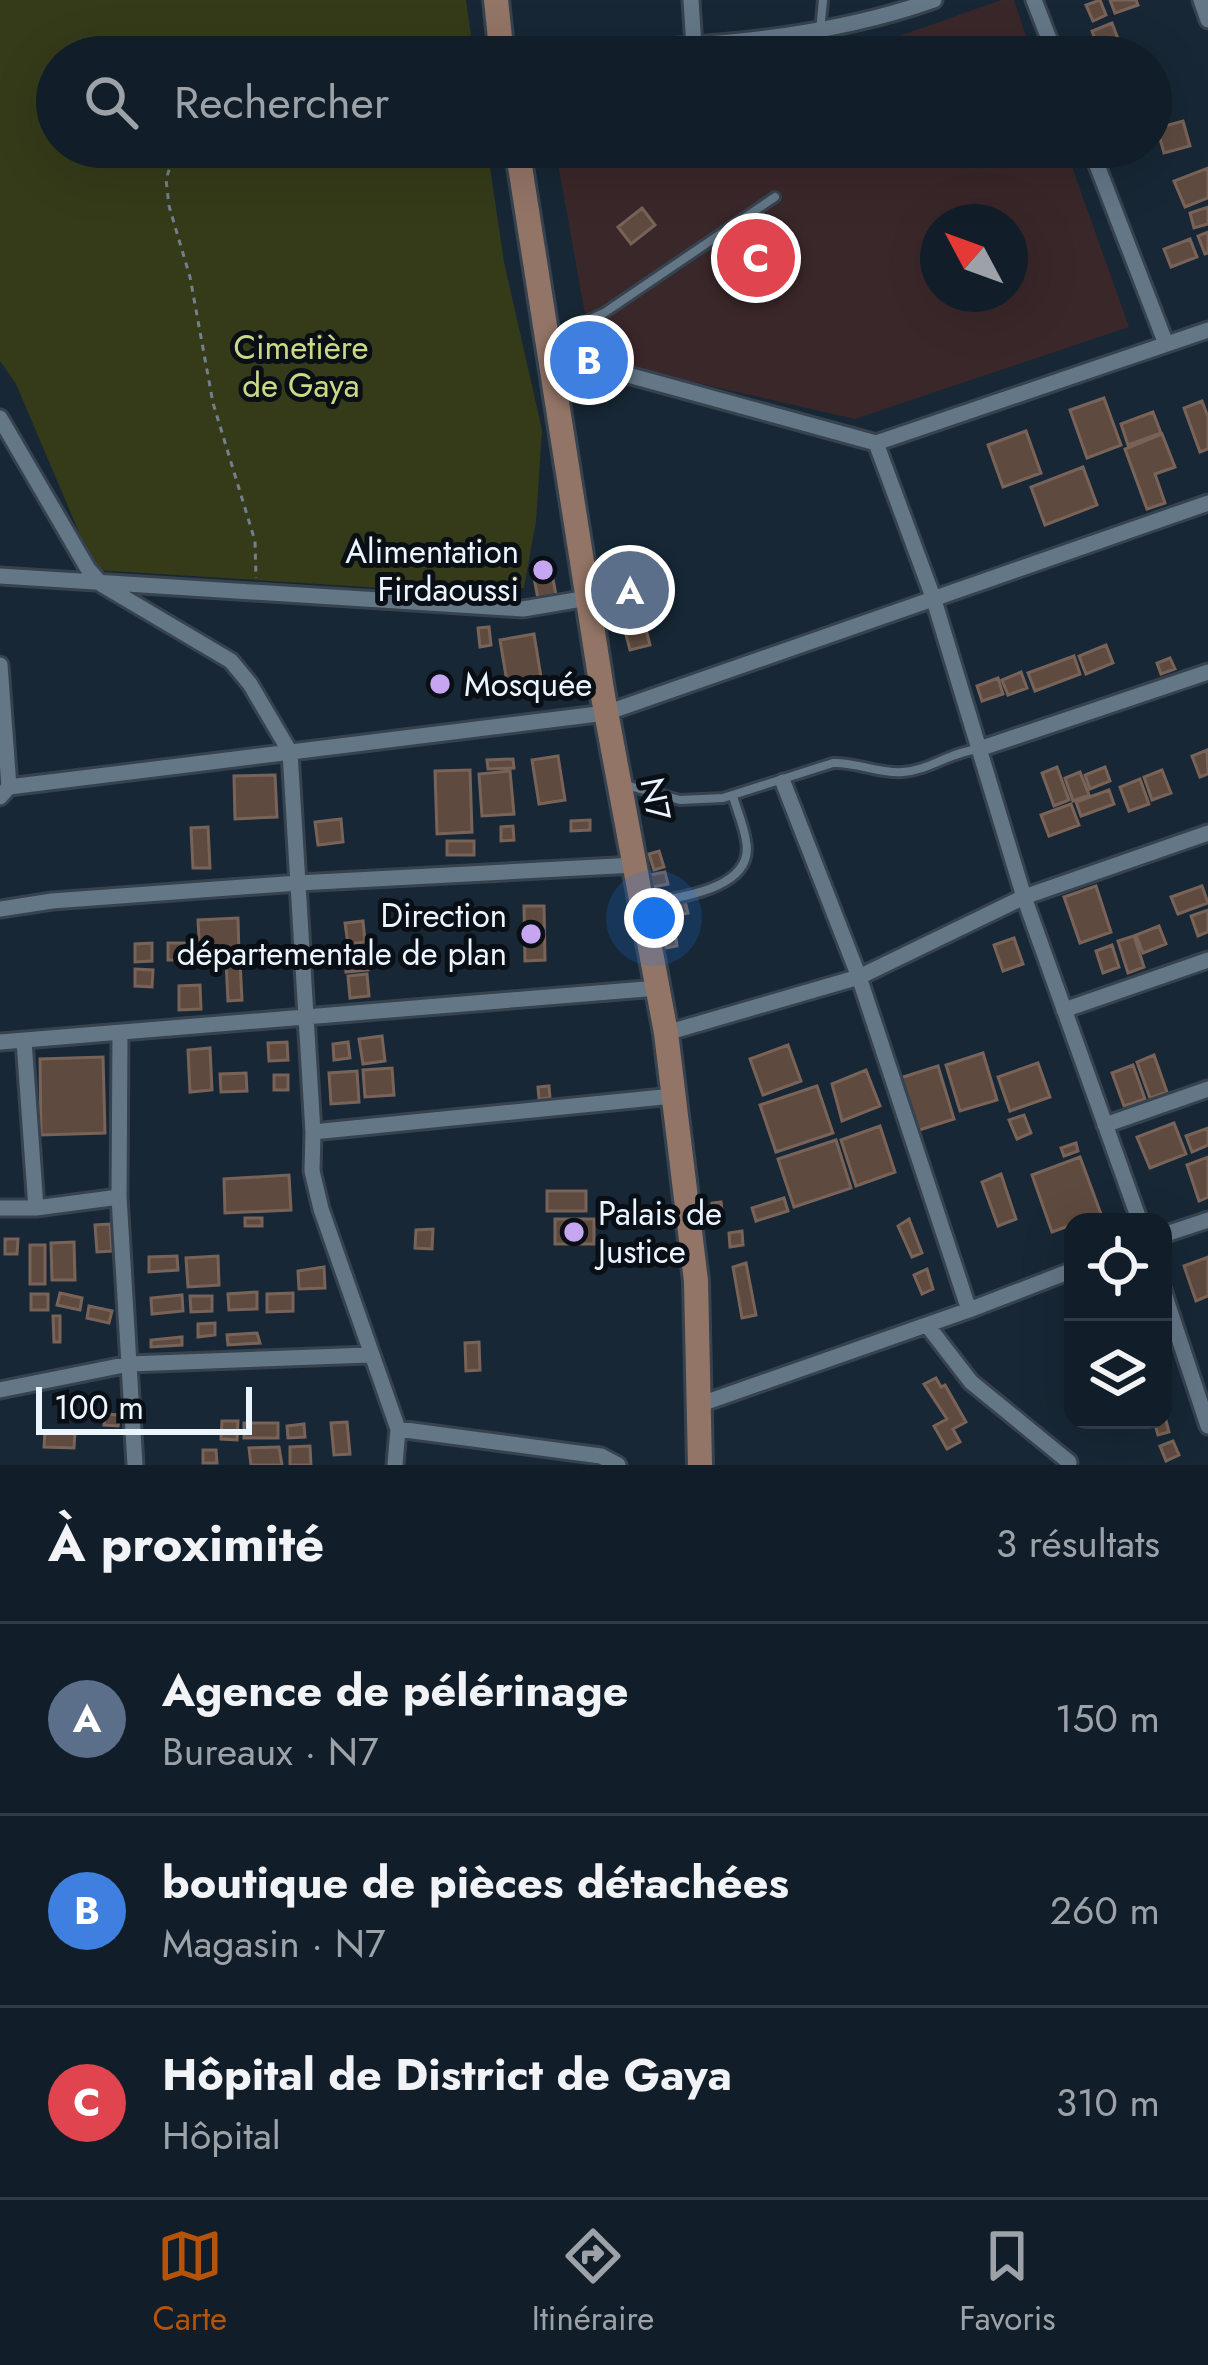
<!DOCTYPE html>
<html lang="fr">
<meta charset="utf-8">
<style>
:root{--surface:#111d28;--page:#1e2a34;--text:#f1f3f6;--muted:#9ca2a8;--line:#303b45;--accent:#b45309}
body{margin:0;font-family:Jost,sans-serif;background:var(--page);color:var(--text)}
.controls{position:absolute;right:36px;bottom:36px;display:grid;overflow:hidden;border-radius:24px;box-shadow:0 12px 48px #0002}
.controls button{width:108px;height:108px;display:grid;place-items:center;padding:0;border:0;border-bottom:3px solid var(--line);background:var(--surface);color:var(--text);font:60px sans-serif}
.compass{position:absolute;left:920px;top:204px;width:108px;height:108px;border-radius:50%;background:var(--surface);box-shadow:0 12px 48px #0002;rotate:311deg}
.scale{position:absolute;left:36px;bottom:30px;width:216px;box-sizing:border-box;padding-left:12px;border:6px solid #ebf5ff;border-top:0;font-size:33px;line-height:42px;white-space:nowrap;color:#ebf5ff;-webkit-text-stroke:9px #090f15;paint-order:stroke}
.you{position:absolute;left:654px;top:918px;width:42px;height:42px;margin:-30px;border:9px solid #fff;border-radius:50%;background:#1a73e8;box-shadow:0 0 0 18px #1a73e833}
.badge{display:grid;place-items:center;width:78px;height:78px;border-radius:50%;background:var(--accent);color:#fff;font-size:39px;font-weight:700}
.pin{position:absolute;translate:-50% -50%;border:6px solid #fff;box-shadow:0 3px 12px #0006}
.list{margin:0;padding:0;list-style:none}
h2{display:flex;justify-content:space-between;align-items:center;height:156px;margin:0;padding:0 48px;font-size:51px}
h2 small{font-size:39px;font-weight:400;color:var(--muted)}
.list li{display:grid;grid-template-columns:78px 1fr auto;gap:36px;align-items:center;box-sizing:border-box;height:192px;padding:0 48px;border-top:3px solid var(--line)}
.list b{display:block;font-size:45px;white-space:nowrap}
.list p{margin:0;font-size:39px;white-space:nowrap;color:var(--muted)}
.list em{font-size:39px;font-style:normal;color:var(--muted)}
.icon{flex:none;width:66px;height:66px;fill:none;stroke:currentColor;stroke-width:2;stroke-linecap:round;stroke-linejoin:round}
.map{position:relative;flex:none;width:1208px;height:1465px;overflow:hidden}
.search{position:absolute;background:var(--surface);box-shadow:0 12px 48px #0002;left:36px;right:36px;top:36px;height:132px;display:flex;align-items:center;gap:30px;box-sizing:border-box;padding:0 42px;border-radius:66px;color:var(--muted);font-size:45px}
.sheet{height:732px;background:var(--surface)}
nav{display:flex;justify-content:space-around;align-items:center;box-sizing:border-box;height:168px;border-top:3px solid var(--line);background:var(--surface);font-size:33px;color:var(--muted)}
nav a{display:grid;justify-items:center;gap:6px}
nav .on{color:var(--accent)}
.map>svg:first-child{display:block}
</style>
<div class="map">
<svg width="1208" height="1465" viewBox="0 0 1208 1465">
<rect width="100%" height="100%" fill="#172735"/>
<!-- medical -->
<path fill="#3a2729" fill-rule="evenodd" d="M 1001,0 L 1014,0 L 1033,57 L 756,57 L 857,51 Z
M 555,147 L 1065,147 L 1129,327 L 855,419 L 593,359 ZM 938,222 L 1010,222 L 1010,294 L 938,294 Z"/>
<!-- green -->
<path fill="#353b19" d="M 0,0 L 466,0 L 474,57 L 57,57 L 57,147 L 487,147 L 504,262 L 542,430 L 536,521 L 524,588 L 513,589 L 512,596 L 95,570 L 16,384 L 0,361 Z"/>
<!-- building -->
<path fill="#5e4a3f" stroke="#796358" stroke-width="3" d="M 1100,0 L 1106,15 L 1093,21 L 1086,5 Z
M 1110,0 L 1136,0 L 1138,5 L 1115,13 Z
M 1112,23 L 1125,57 L 1102,57 L 1092,31 Z
M 1183,121 L 1190,146 L 1164,153 L 1157,128 Z
M 1208,168 L 1208,198 L 1185,207 L 1174,181 Z
M 1208,207 L 1208,224 L 1194,228 L 1190,213 Z
M 642,208 L 655,225 L 631,244 L 618,227 Z
M 1208,232 L 1208,253 L 1205,254 L 1198,236 Z
M 1190,239 L 1197,257 L 1171,267 L 1164,249 Z
M 1104,398 L 1121,445 L 1087,458 L 1070,410 Z
M 1202,401 L 1208,417 L 1208,449 L 1200,452 L 1184,408 Z
M 1153,412 L 1161,433 L 1128,445 L 1121,424 Z
M 1026,431 L 1041,473 L 1003,487 L 988,445 Z
M 1162,434 L 1175,467 L 1155,474 L 1165,503 L 1147,509 L 1125,449 Z
M 1083,467 L 1097,505 L 1045,525 L 1031,487 Z
M 550,563 L 556,595 L 538,599 L 532,567 Z
M 637,569 L 644,606 L 622,611 L 614,573 Z
M 489,627 L 491,645 L 480,647 L 478,628 Z
M 646,629 L 650,645 L 630,650 L 626,635 Z
M 534,634 L 541,677 L 507,682 L 500,640 Z
M 1106,645 L 1113,663 L 1086,674 L 1079,656 Z
M 1074,656 L 1080,674 L 1035,691 L 1028,673 Z
M 1170,658 L 1175,669 L 1161,674 L 1157,663 Z
M 1021,672 L 1027,688 L 1008,695 L 1002,680 Z
M 998,678 L 1003,694 L 982,701 L 977,686 Z
M 1207,750 L 1208,774 L 1200,777 L 1192,756 Z
M 558,756 L 565,800 L 539,804 L 532,760 Z
M 513,759 L 514,768 L 488,769 L 487,760 Z
M 1057,767 L 1069,800 L 1054,806 L 1042,773 Z
M 1105,767 L 1110,781 L 1090,789 L 1085,775 Z
M 470,770 L 472,832 L 437,834 L 435,771 Z
M 1162,770 L 1171,793 L 1152,800 L 1144,777 Z
M 510,771 L 514,814 L 482,816 L 479,774 Z
M 1080,772 L 1089,795 L 1073,801 L 1065,778 Z
M 275,775 L 277,817 L 235,819 L 234,776 Z
M 1140,779 L 1149,804 L 1129,811 L 1120,787 Z
M 1109,790 L 1114,804 L 1081,816 L 1076,802 Z
M 1071,804 L 1079,825 L 1049,836 L 1041,815 Z
M 341,819 L 343,842 L 318,845 L 315,822 Z
M 590,820 L 590,830 L 571,831 L 571,821 Z
M 513,826 L 514,840 L 501,841 L 501,827 Z
M 208,827 L 210,868 L 193,868 L 191,828 Z
M 447,841 L 474,841 L 474,855 L 447,855 Z
M 659,851 L 664,867 L 654,870 L 649,854 Z
M 665,872 L 668,884 L 653,887 L 650,875 Z
M 1096,886 L 1111,932 L 1080,943 L 1064,897 Z
M 1202,886 L 1208,903 L 1178,914 L 1171,897 Z
M 685,901 L 688,913 L 674,916 L 672,904 Z
M 524,906 L 544,906 L 545,960 L 525,961 Z
M 1208,910 L 1208,932 L 1198,936 L 1191,916 Z
M 672,916 L 674,926 L 659,930 L 657,920 Z
M 238,918 L 239,956 L 200,957 L 198,920 Z
M 363,921 L 365,942 L 348,944 L 345,923 Z
M 1159,926 L 1166,944 L 1143,953 L 1136,935 Z
M 675,931 L 677,946 L 665,948 L 663,933 Z
M 1134,936 L 1144,967 L 1128,973 L 1118,941 Z
M 1014,938 L 1023,964 L 1003,971 L 994,945 Z
M 152,943 L 152,961 L 135,962 L 135,944 Z
M 168,943 L 196,943 L 196,960 L 168,960 Z
M 1112,945 L 1119,967 L 1103,973 L 1096,951 Z
M 366,948 L 368,970 L 346,972 L 344,950 Z
M 226,961 L 240,961 L 242,1000 L 228,1001 Z
M 135,969 L 153,970 L 152,987 L 135,986 Z
M 367,974 L 369,996 L 350,998 L 348,976 Z
M 200,985 L 201,1009 L 179,1010 L 179,986 Z
M 382,1036 L 385,1061 L 363,1064 L 359,1039 Z
M 287,1042 L 288,1060 L 269,1061 L 268,1043 Z
M 348,1042 L 350,1058 L 334,1060 L 333,1044 Z
M 788,1045 L 801,1081 L 763,1095 L 750,1059 Z
M 210,1048 L 212,1090 L 190,1092 L 188,1050 Z
M 983,1053 L 997,1100 L 960,1111 L 946,1065 Z
M 1154,1055 L 1167,1092 L 1150,1098 L 1137,1062 Z
M 103,1057 L 105,1133 L 41,1135 L 40,1059 Z
M 1038,1063 L 1050,1097 L 1010,1111 L 998,1077 Z
M 1133,1065 L 1145,1099 L 1124,1106 L 1112,1073 Z
M 938,1066 L 954,1119 L 916,1131 L 900,1078 Z
M 392,1068 L 394,1095 L 365,1097 L 363,1070 Z
M 866,1070 L 880,1106 L 842,1121 L 832,1084 Z
M 357,1071 L 359,1102 L 331,1104 L 329,1073 Z
M 246,1073 L 247,1091 L 221,1092 L 220,1074 Z
M 274,1075 L 288,1075 L 288,1090 L 274,1090 Z
M 549,1086 L 550,1098 L 539,1099 L 538,1087 Z
M 817,1086 L 833,1133 L 776,1152 L 760,1105 Z
M 1024,1115 L 1031,1133 L 1017,1139 L 1009,1120 Z
M 1174,1123 L 1186,1154 L 1150,1168 L 1137,1137 Z
M 880,1126 L 895,1172 L 856,1186 L 841,1140 Z
M 1208,1128 L 1208,1145 L 1192,1152 L 1186,1136 Z
M 836,1140 L 851,1188 L 794,1207 L 778,1159 Z
M 1076,1143 L 1078,1151 L 1064,1156 L 1061,1148 Z
M 1080,1157 L 1101,1214 L 1052,1232 L 1032,1175 Z
M 1208,1157 L 1208,1197 L 1199,1201 L 1187,1165 Z
M 1001,1174 L 1016,1219 L 998,1226 L 982,1182 Z
M 289,1175 L 291,1210 L 225,1213 L 224,1179 Z
M 547,1191 L 586,1191 L 586,1211 L 547,1211 Z
M 784,1198 L 788,1211 L 756,1221 L 752,1208 Z
M 721,1202 L 723,1218 L 713,1219 L 712,1203 Z
M 245,1218 L 262,1218 L 262,1226 L 245,1226 Z
M 555,1219 L 594,1219 L 594,1244 L 555,1244 Z
M 909,1219 L 922,1253 L 912,1257 L 898,1226 Z
M 110,1224 L 112,1251 L 97,1252 L 95,1225 Z
M 433,1229 L 432,1249 L 415,1248 L 416,1230 Z
M 742,1231 L 743,1245 L 730,1247 L 729,1233 Z
M 5,1239 L 18,1239 L 17,1254 L 5,1254 Z
M 74,1242 L 75,1280 L 52,1280 L 51,1243 Z
M 30,1245 L 45,1245 L 45,1284 L 30,1284 Z
M 177,1256 L 178,1270 L 149,1272 L 149,1257 Z
M 218,1256 L 219,1285 L 188,1287 L 186,1258 Z
M 1208,1257 L 1208,1296 L 1196,1301 L 1184,1266 Z
M 746,1263 L 756,1315 L 742,1318 L 733,1267 Z
M 324,1267 L 325,1288 L 299,1289 L 298,1271 Z
M 927,1269 L 933,1289 L 922,1294 L 914,1275 Z
M 257,1292 L 257,1309 L 229,1310 L 228,1294 Z
M 60,1293 L 82,1298 L 80,1310 L 57,1305 Z
M 293,1293 L 293,1311 L 267,1312 L 267,1294 Z
M 31,1294 L 48,1294 L 48,1310 L 31,1310 Z
M 182,1295 L 183,1311 L 152,1314 L 151,1298 Z
M 190,1296 L 212,1296 L 212,1311 L 191,1312 Z
M 89,1306 L 112,1311 L 109,1323 L 87,1318 Z
M 53,1316 L 60,1316 L 60,1342 L 54,1342 Z
M 215,1323 L 215,1335 L 198,1337 L 198,1324 Z
M 257,1333 L 260,1343 L 228,1345 L 227,1335 Z
M 182,1337 L 182,1345 L 151,1347 L 151,1340 Z
M 479,1342 L 480,1370 L 466,1371 L 465,1343 Z
M 936,1378 L 941,1387 L 945,1385 L 966,1422 L 953,1429 L 960,1442 L 947,1449 L 934,1426 L 947,1419 L 924,1384 Z
M 105,1414 L 120,1415 L 118,1426 L 104,1425 Z
M 1165,1417 L 1169,1432 L 1158,1435 L 1154,1421 Z
M 222,1421 L 238,1421 L 237,1440 L 221,1439 Z
M 347,1422 L 350,1454 L 334,1455 L 331,1423 Z
M 244,1423 L 278,1423 L 278,1438 L 244,1438 Z
M 304,1424 L 305,1437 L 288,1438 L 287,1426 Z
M 45,1431 L 75,1432 L 74,1448 L 44,1447 Z
M 1173,1441 L 1179,1455 L 1166,1461 L 1160,1446 Z
M 310,1446 L 311,1465 L 290,1465 L 290,1447 Z
M 279,1447 L 282,1465 L 251,1465 L 249,1448 Z
M 203,1450 L 216,1450 L 217,1463 L 203,1463 Z"/>
<g fill="none" stroke-linecap="round" stroke-linejoin="round">
<defs>
<path id="service" d="M 820,31 L 823,0
M 554,336 L 604,313 L 775,197
M 626,785 L 680,800 L 723,798 L 833,763 C 857,762 879,774 903,772 C 930,770 950,752 979,749
M 644,904 C 675,898 756,890 746,841 C 744,826 737,811 733,796"/>
<path id="minor" d="M 691,0 L 694,47
M 1034,0 L 1056,57
M 1201,0 L 1208,20
M 501,53 C 648,48 795,49 934,0
M 1090,147 L 1166,344
M 555,383 L 617,372 L 876,443 L 1208,330
M 0,418 L 88,569 L 101,584 L 231,661 L 250,684 L 290,752 L 313,1132 L 312,1171 L 321,1209 L 398,1429 L 395,1465
M 876,443 L 933,597 L 1024,897 L 1140,1222
M 0,576 L 523,609 L 588,598
M 0,665 L 9,787
M 979,749 L 1208,672
M 783,782 L 859,977 L 969,1310
M 0,797 L 9,787 L 606,713 L 1208,503
M 0,909 L 52,901 L 298,883 L 635,865
M 1064,1010 L 1208,960
M 120,1033 L 119,1197 L 135,1465
M 666,1033 L 859,977 L 1024,897 L 1208,833
M 24,1041 L 36,1208
M 0,1042 L 658,988
M 1105,1125 L 1208,1089
M 313,1132 L 673,1096
M 0,1208 L 36,1208 L 119,1197
M 1163,1235 L 1208,1220
M 1163,1290 L 1208,1426
M 927,1325 L 971,1382 L 1069,1462
M 0,1390 L 129,1364 L 369,1355
M 701,1404 L 969,1310 L 1073,1270
M 398,1429 L 601,1456 L 618,1465"/>
<path id="primary" d="M 496,0 L 502,57
M 517,147 L 603,696 L 666,1033 L 696,1281 L 700,1465"/>
</defs>
<!-- service casing -->
<use href="#service" stroke="#36424e" stroke-width="14"/>
<!-- minor casing -->
<use href="#minor" stroke="#36424e" stroke-width="21"/>
<!-- primary casing -->
<use href="#primary" stroke="#36424e" stroke-width="30"/>
<!-- path -->
<path stroke="#727f8c" stroke-width="3" stroke-dasharray="6 6" stroke-linecap="butt" d="M 177,147 L 166,179 L 169,206 L 190,277 L 213,403 L 255,541 L 256,578"/>
<!-- service -->
<use href="#service" stroke="#647787" stroke-width="8"/>
<!-- minor -->
<use href="#minor" stroke="#647787" stroke-width="15"/>
<!-- primary -->
<use href="#primary" stroke="#937567" stroke-width="24"/>
</g>
<!-- markers -->
<g fill="#c6a6f0" stroke="#090f15" stroke-width="4.5">
<circle cx="543" cy="570" r="12"/>
<circle cx="440" cy="684" r="12"/>
<circle cx="531" cy="934" r="12"/>
<circle cx="574" cy="1232" r="12"/>
</g>
<g text-anchor="middle" stroke-width="10" stroke-linejoin="round" paint-order="stroke">
<!-- park labels -->
<g font-size="33" fill="#c9d986" stroke="#090f15">
<text x="301" y="359">Cimetière<tspan x="301" dy="38">de Gaya</tspan></text>
</g>
<!-- poi labels -->
<g font-size="33" fill="#ebf5ff" stroke="#090f15" text-anchor="end">
<text x="519" y="563">Alimentation<tspan x="519" dy="38">Firdaoussi</tspan></text>
<text x="464" y="696" text-anchor="start">Mosquée</text>
<text x="507" y="927">Direction<tspan x="507" dy="38">départementale de plan</tspan></text>
<text x="598" y="1225" text-anchor="start">Palais de<tspan x="598" dy="38">Justice</tspan></text>
</g>
<!-- street labels -->
<g font-size="33" fill="#ebf5ff" stroke="#090f15">
<text transform="translate(656 799) rotate(79)" y="12">N7</text>
</g>
</g>
</svg>
<div class="controls">
<button><svg class="icon" aria-label="locate" viewBox="0 0 24 24"><circle cx="12" cy="12" r="6"/><path d="M12 2v4M12 18v4M2 12h4M18 12h4"/></svg></button>
<button><svg class="icon" aria-label="layers" viewBox="0 0 24 24"><path d="M12 4l9 5-9 5-9-5zM3 14l9 5 9-5"/></svg></button>
</div>
<svg class="compass" viewBox="-18 -18 36 36"><path d="M0-13l5 13h-10z" fill="#e53935"/><path d="M0 13l5-13h-10z" fill="#9ca2a8"/></svg>
<div class="scale">100 m</div>
<div class="you"></div>
<div class="pin badge" style="left:630px;top:590px;background:#5c6f8a">A</div>
<div class="pin badge" style="left:589px;top:360px;background:#3f7fe0">B</div>
<div class="pin badge" style="left:756px;top:258px;background:#e0444e">C</div>
<div class="search"><svg class="icon" aria-label="search" viewBox="0 0 24 24"><circle cx="10" cy="10" r="6"/><path d="M15 15l6 6"/></svg>Rechercher</div>
</div>
<section class="sheet">
<h2>À proximité<small>3 résultats</small></h2>
<ul class="list">
<li><span class="badge" style="background:#5c6f8a">A</span><div><b>Agence de pélérinage</b><p>Bureaux · N7</p></div><em>150 m</em></li>
<li><span class="badge" style="background:#3f7fe0">B</span><div><b>boutique de pièces détachées</b><p>Magasin · N7</p></div><em>260 m</em></li>
<li><span class="badge" style="background:#e0444e">C</span><div><b>Hôpital de District de Gaya</b><p>Hôpital</p></div><em>310 m</em></li>
</ul>
</section>
<nav>
<a class="on"><svg class="icon" aria-label="map" viewBox="0 0 24 24"><path d="M3 6l6-2 6 2 6-2v14l-6 2-6-2-6 2zM9 4v14M15 6v14"/></svg>Carte</a>
<a><svg class="icon" aria-label="directions" viewBox="0 0 24 24"><path d="M12 3l9 9-9 9-9-9zM9 14v-3h6M13 9l2 2-2 2"/></svg>Itinéraire</a>
<a><svg class="icon" aria-label="saved" viewBox="0 0 24 24"><path d="M7 4h10v16l-5-4-5 4z"/></svg>Favoris</a>
</nav>
